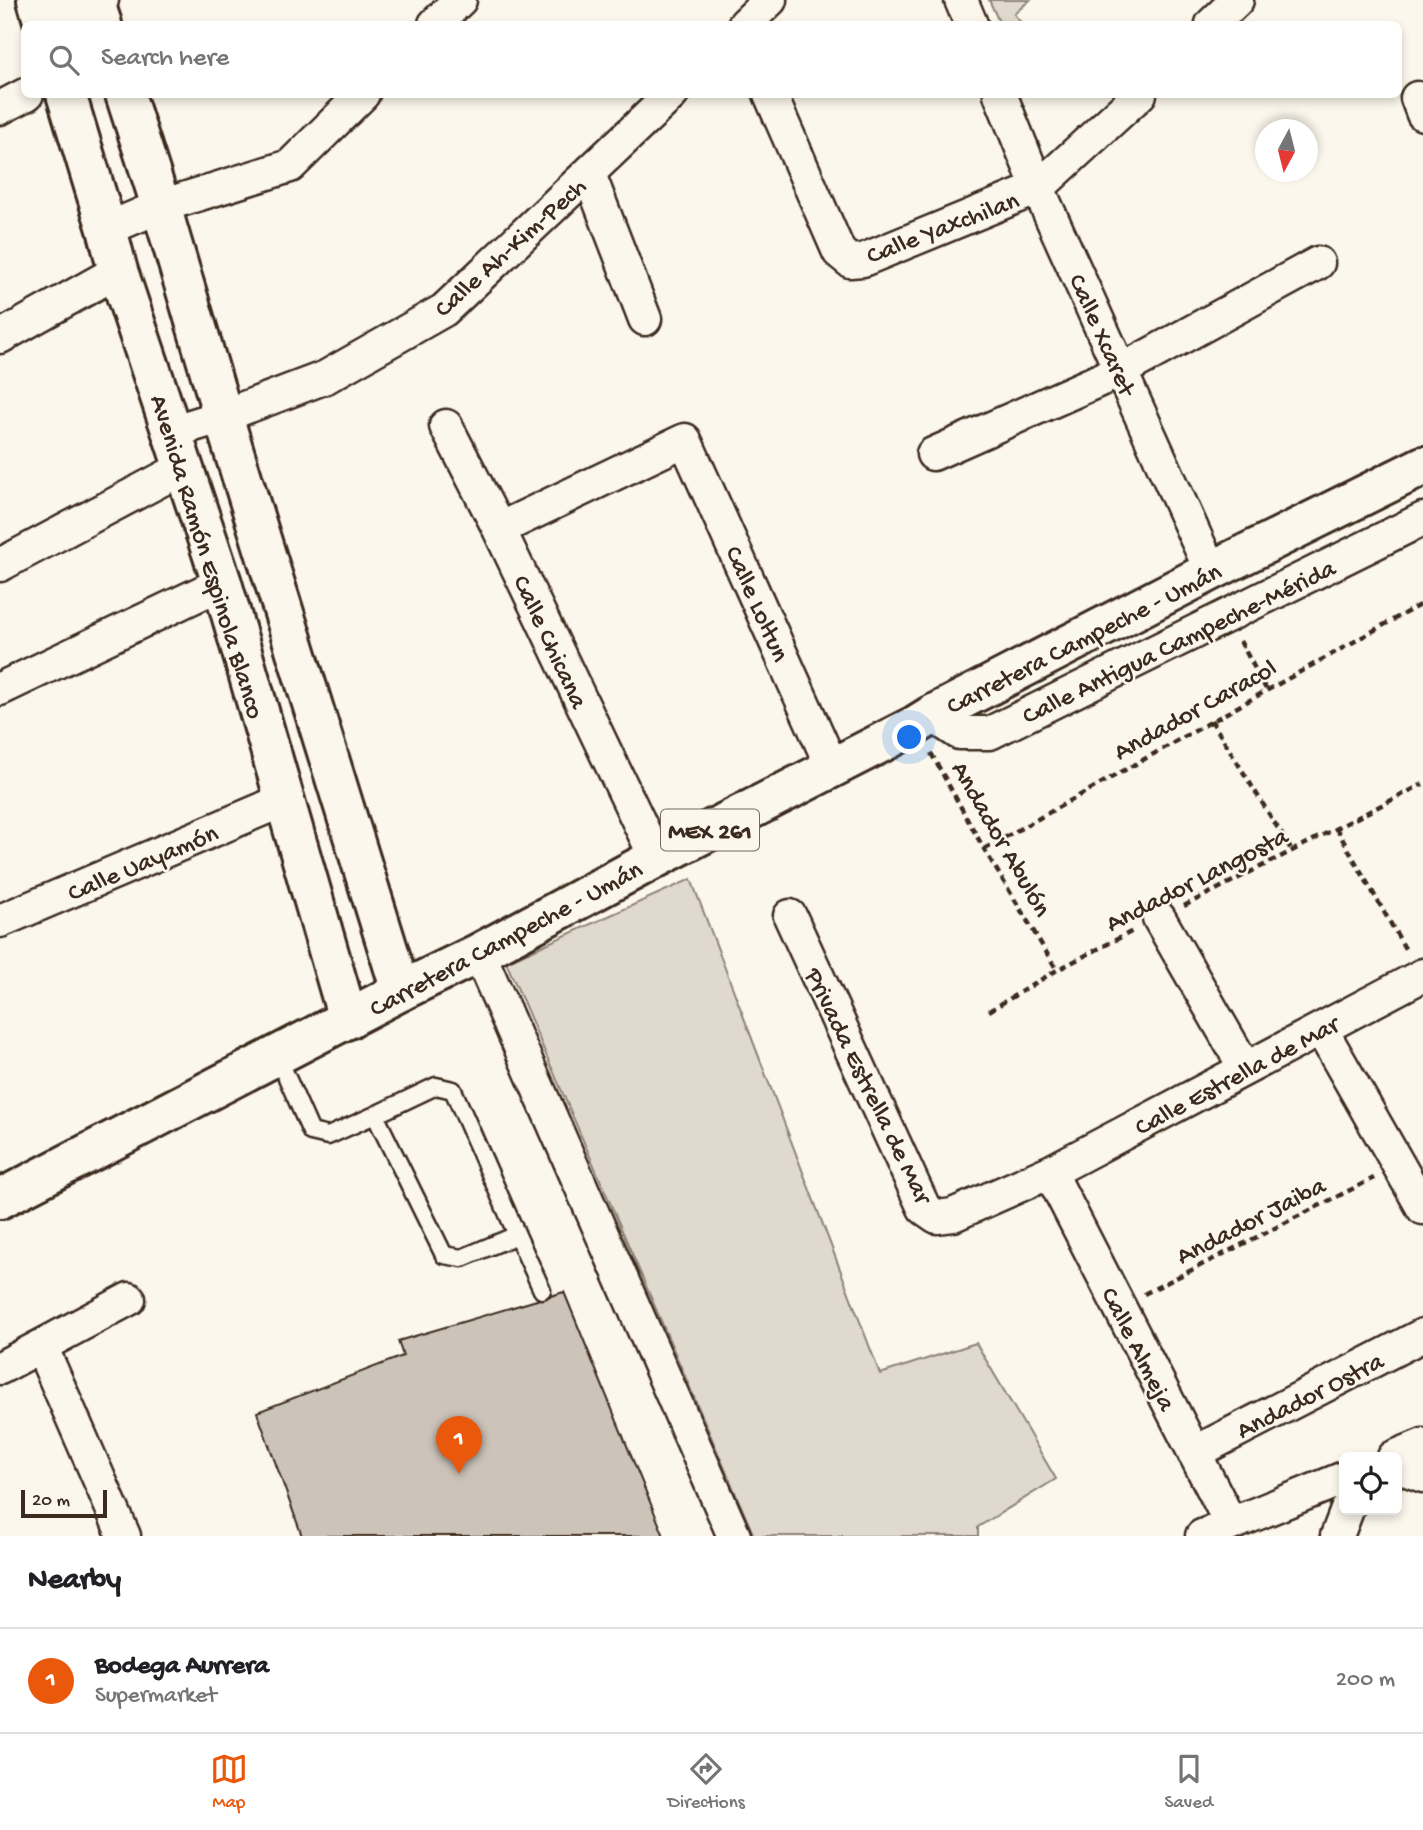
<!DOCTYPE html>
<meta charset="utf-8">
<style>
:root{--surface:#fff;--page:#f2f2f2;--text:#202124;--muted:#757577;--line:#e0e0e0;--accent:#ea580c}
body{margin:0;font-family:"Gochi Hand",sans-serif;background:var(--page);color:var(--text)}
.controls{position:absolute;right:21px;bottom:21px;display:grid;overflow:hidden;border-radius:10px;box-shadow:0 4px 10px #0003}
.controls button{width:63px;height:63px;display:grid;place-items:center;padding:0;border:0;border-bottom:2px solid var(--line);background:var(--surface);color:var(--text);font:35px sans-serif}
.compass{position:absolute;left:1255px;top:119px;width:63px;height:63px;border-radius:50%;background:var(--surface);box-shadow:0 4px 10px #0003;rotate:187deg}
.scale{position:absolute;left:21px;bottom:18px;width:86px;box-sizing:border-box;padding-left:7px;border:4px solid #3b2a1e;border-top:0;font-size:19px;line-height:24px;white-space:nowrap;color:#3b2a1e;-webkit-text-stroke:5px #fbf7ec;paint-order:stroke}
.you{position:absolute;left:910px;top:738px;width:24px;height:24px;margin:-18px;border:5px solid #fff;border-radius:50%;background:#1a73e8;box-shadow:0 0 0 10px #1a73e833}
.badge{display:grid;place-items:center;width:46px;height:46px;border-radius:50%;background:var(--accent);color:#fff;font-size:23px;font-weight:700}
.pin{position:absolute;translate:-50% -58px;filter:drop-shadow(0 2px 4px #0008)}
.pin::after{content:'';position:absolute;top:37px;width:24px;height:21px;background:inherit;clip-path:polygon(0 0,100% 0,50% 100%)}
.list{margin:0;padding:0;list-style:none}
h2{display:flex;justify-content:space-between;align-items:center;height:91px;margin:0;padding:0 28px;font-size:30px}
h2 small{font-size:23px;font-weight:400;color:var(--muted)}
.list li{display:grid;grid-template-columns:46px 1fr auto;gap:21px;align-items:center;box-sizing:border-box;height:105px;padding:0 28px;border-top:2px solid var(--line)}
.list b{display:block;font-size:26px;white-space:nowrap}
.list p{margin:0;font-size:23px;white-space:nowrap;color:var(--muted)}
.list em{font-size:23px;font-style:normal;color:var(--muted)}
.icon{flex:none;width:38px;height:38px;fill:none;stroke:currentColor;stroke-width:2;stroke-linecap:round;stroke-linejoin:round}
.map{position:relative;flex:none;width:1423px;height:1536px;overflow:hidden}
.search{position:absolute;background:var(--surface);box-shadow:0 4px 10px #0003;left:21px;right:21px;top:21px;height:77px;display:flex;align-items:center;gap:18px;box-sizing:border-box;padding:0 24px;border-radius:10px;color:var(--muted);font-size:26px}
.sheet{height:196px;background:var(--surface)}
nav{display:flex;justify-content:space-around;align-items:center;box-sizing:border-box;height:98px;border-top:2px solid var(--line);background:var(--surface);font-size:19px;color:var(--muted)}
nav a{display:grid;justify-items:center;gap:4px}
nav .on{color:var(--accent)}
.map>svg:first-child{display:block}
</style>
<div class="map">
<svg width="1423" height="1536" viewBox="0 0 1423 1536">
<rect width="100%" height="100%" fill="#fbf7ec"/>
<filter id="ink" filterUnits="userSpaceOnUse"><feTurbulence type="fractalNoise" baseFrequency=".0143" numOctaves="2"/><feDisplacementMap in="SourceGraphic" scale="14" xChannelSelector="R" yChannelSelector="G"/><feConvolveMatrix kernelMatrix="1 2 1 2 8 2 1 2 1" color-interpolation-filters="sRGB"/></filter>
<g filter="url(#ink)">
<!-- green -->
<path fill="#dfd9ce" stroke="#8d8276" stroke-width="2" d="M 989,0 L 1030,0 L 1014,14 L 1022,24 L 1000,24 Z
M 691,879 L 880,1374 L 976,1343 L 1056,1479 L 978,1527 L 978,1536 L 754,1536 L 506,962 Z"/>
<!-- building -->
<path fill="#ccc4b9" stroke="#3b2a1e" stroke-width="2" d="M 564,1292 L 664,1536 L 302,1536 L 257,1412 L 403,1356 L 398,1341 Z"/>
<g fill="none" stroke-linecap="round" stroke-linejoin="round">
<defs>
<path id="service" d="M 277,1055 L 311,1132 L 328,1136 L 375,1115 L 444,1255 L 462,1258 L 517,1235 L 542,1290
M 375,1115 L 436,1086 L 453,1090 L 517,1235"/>
<path id="minor" d="M 961,0 L 971,24
M 42,18 L 102,0
M 435,24 L 460,0
M 745,24 L 770,0
M 1212,24 L 1237,0
M 770,94 L 839,252 L 850,261 L 863,260 L 1038,188 L 1140,94
M 1000,94 L 1038,188 L 1211,571
M 1417,98 L 1423,114
M 0,108 L 27,94
M 589,174 L 645,319
M 107,229 L 161,206 L 290,166 L 363,94
M 0,337 L 118,271
M 446,426 L 499,529 L 656,858
M 171,432 L 223,416 L 326,377 L 444,310 L 672,94
M 933,454 L 1120,371 L 1318,263
M 499,529 L 685,440 L 832,767
M 0,565 L 183,468
M 0,689 L 222,583
M 932,715 L 959,733 L 990,733 L 1423,519
M 790,916 L 924,1208 L 937,1217 L 953,1215 L 1050,1172 L 1423,975
M 1159,918 L 1245,1068
M 0,921 L 284,800
M 479,953 L 734,1536
M 1321,1029 L 1423,1208
M 1050,1172 L 1231,1524
M 41,1346 L 124,1536
M 0,1368 L 129,1299
M 1194,1453 L 1423,1335
M 1394,1457 L 1423,1445
M 1397,1466 L 1423,1476
M 1202,1536 L 1344,1478
M 1337,1536 L 1347,1510"/>
<path id="secondary" d="M 37,0 L 44,24
M 94,0 L 102,24
M 66,94 L 107,229 L 118,271 L 222,583 L 348,1019
M 125,94 L 161,206 L 223,416 L 401,991"/>
<path id="primary" d="M 0,1199 L 401,991 L 479,953 L 656,858 L 916,725 L 932,715 L 1211,571 L 1423,466"/>
</defs>
<!-- service casing -->
<use href="#service" stroke="#3b2a1e" stroke-width="21"/>
<!-- minor casing -->
<use href="#minor" stroke="#3b2a1e" stroke-width="37"/>
<!-- secondary casing -->
<use href="#secondary" stroke="#3b2a1e" stroke-width="44"/>
<!-- primary casing -->
<use href="#primary" stroke="#3b2a1e" stroke-width="44"/>
<!-- path -->
<path stroke="#3b2a1e" stroke-width="4.5" stroke-dasharray="7 5" stroke-linecap="butt" d="M 1240,641 L 1266,689
M 1211,720 L 1292,851
M 931,753 L 984,849 L 1057,970
M 1336,828 L 1407,952
M 984,849 L 1423,603
M 1184,906 L 1423,784
M 989,1011 L 1057,970 L 1135,930
M 1144,1294 L 1374,1178"/>
<!-- service -->
<use href="#service" stroke="#fbf7ec" stroke-width="16"/>
<!-- minor -->
<use href="#minor" stroke="#fbf7ec" stroke-width="32"/>
<!-- secondary -->
<use href="#secondary" stroke="#fbf7ec" stroke-width="38"/>
<!-- primary -->
<use href="#primary" stroke="#fbf7ec" stroke-width="38"/>
</g>
</g>
<g text-anchor="middle" stroke-width="5" stroke-linejoin="round" paint-order="stroke">
<!-- shield labels -->
<rect fill="#fbf7ec" stroke="#75685c" stroke-width="2" x="661" y="809.5" width="98" height="41" rx="5"/>
<g font-size="24" font-weight="bold" fill="#3b2a1e">
<text x="710" y="838">MEX 261</text>
</g>
<!-- street labels -->
<g font-size="26" fill="#3b2a1e" stroke="#fbf7ec">
<text transform="translate(942 226) rotate(-21)" y="9">Calle Yaxchilan</text>
<text transform="translate(509 246) rotate(-42)" y="9">Calle Ah-Kim-Pech</text>
<text transform="translate(1104 334) rotate(66)" y="9">Calle Xcaret</text>
<text transform="translate(209 556) rotate(73)" y="9">Avenida Ramón Espinola Blanco</text>
<text transform="translate(759 603) rotate(66)" y="9">Calle Loltun</text>
<text transform="translate(1083 637) rotate(-27)" y="9">Carretera Campeche - Umán</text>
<text transform="translate(1178 640) rotate(-26)" y="9">Calle Antigua Campeche-Mérida</text>
<text transform="translate(552 641) rotate(65)" y="9">Calle Chicana</text>
<text transform="translate(1194 708) rotate(-29)" y="9">Andador Caracol</text>
<text transform="translate(1003 838) rotate(60)" y="9">Andador Abulón</text>
<text transform="translate(142 861) rotate(-23)" y="9">Calle Uayamón</text>
<text transform="translate(1196 878) rotate(-27)" y="9">Andador Langosta</text>
<text transform="translate(505 937) rotate(-28)" y="9">Carretera Campeche - Umán</text>
<text transform="translate(1236 1074) rotate(-28)" y="9">Calle Estrella de Mar</text>
<text transform="translate(870 1085) rotate(64)" y="9">Privada Estrella de Mar</text>
<text transform="translate(1250 1219) rotate(-27)" y="9">Andador Jaiba</text>
<text transform="translate(1140 1348) rotate(63)" y="9">Calle Almeja</text>
<text transform="translate(1309 1394) rotate(-27)" y="9">Andador Ostra</text>
</g>
</g>
</svg>
<div class="controls">
<button><svg class="icon" aria-label="locate" viewBox="0 0 24 24"><circle cx="12" cy="12" r="6"/><path d="M12 2v4M12 18v4M2 12h4M18 12h4"/></svg></button>
</div>
<svg class="compass" viewBox="-18 -18 36 36"><path d="M0-13l5 13h-10z" fill="#e53935"/><path d="M0 13l5-13h-10z" fill="#757577"/></svg>
<div class="scale">20 m</div>
<div class="you"></div>
<div class="pin badge" style="left:459px;top:1474px">1</div>
<div class="search"><svg class="icon" aria-label="search" viewBox="0 0 24 24"><circle cx="10" cy="10" r="6"/><path d="M15 15l6 6"/></svg>Search here</div>
</div>
<section class="sheet">
<h2>Nearby<small></small></h2>
<ul class="list">
<li><span class="badge">1</span><div><b>Bodega Aurrera</b><p>Supermarket</p></div><em>200 m</em></li>
</ul>
</section>
<nav>
<a class="on"><svg class="icon" aria-label="map" viewBox="0 0 24 24"><path d="M3 6l6-2 6 2 6-2v14l-6 2-6-2-6 2zM9 4v14M15 6v14"/></svg>Map</a>
<a><svg class="icon" aria-label="directions" viewBox="0 0 24 24"><path d="M12 3l9 9-9 9-9-9zM9 14v-3h6M13 9l2 2-2 2"/></svg>Directions</a>
<a><svg class="icon" aria-label="saved" viewBox="0 0 24 24"><path d="M7 4h10v16l-5-4-5 4z"/></svg>Saved</a>
</nav>
